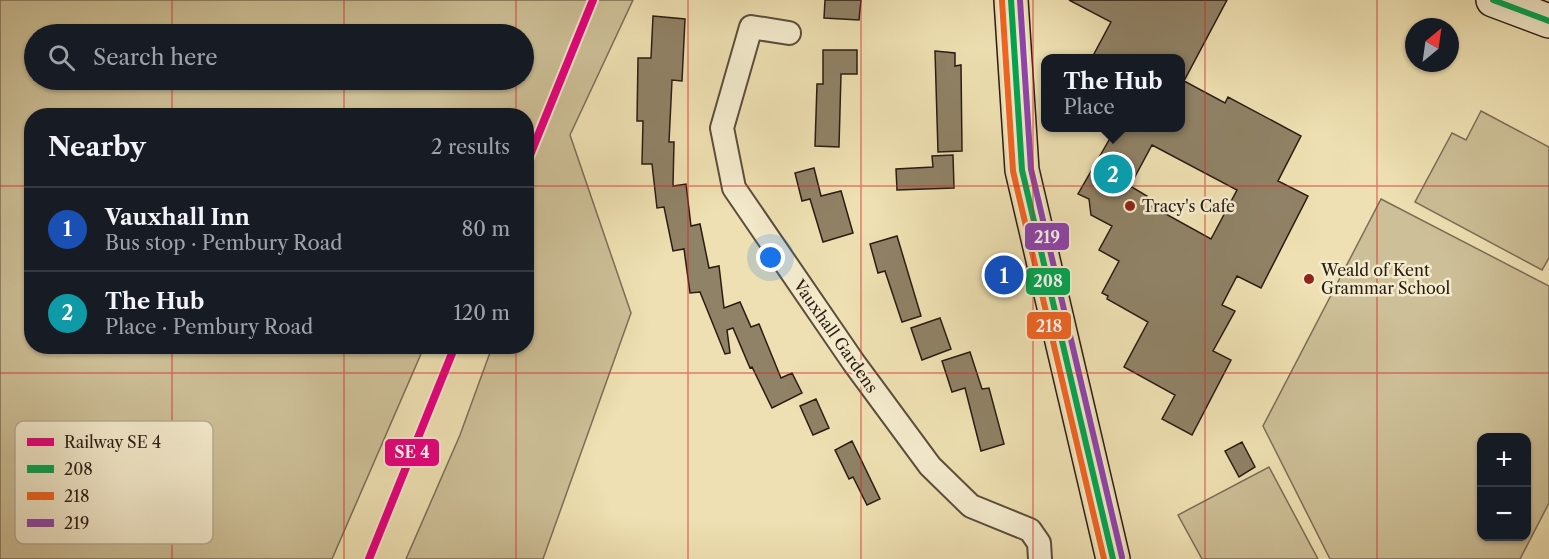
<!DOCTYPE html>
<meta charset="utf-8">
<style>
:root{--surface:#171b24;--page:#242831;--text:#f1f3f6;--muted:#9ea1a6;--line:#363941;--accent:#0f766e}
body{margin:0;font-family:"Libre Caslon Text",serif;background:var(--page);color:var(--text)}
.controls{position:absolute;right:18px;bottom:18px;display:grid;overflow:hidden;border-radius:12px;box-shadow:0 2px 4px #0004}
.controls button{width:54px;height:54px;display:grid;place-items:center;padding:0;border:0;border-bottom:2px solid var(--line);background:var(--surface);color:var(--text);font:30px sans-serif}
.compass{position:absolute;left:1405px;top:18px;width:54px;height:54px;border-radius:50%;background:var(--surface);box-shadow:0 2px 4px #0004;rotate:29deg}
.you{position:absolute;left:771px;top:258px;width:21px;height:21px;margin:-15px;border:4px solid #fff;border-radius:50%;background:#1a73e8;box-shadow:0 0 0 9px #1a73e833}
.badge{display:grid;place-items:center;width:39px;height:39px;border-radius:50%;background:var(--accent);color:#fff;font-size:20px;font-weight:700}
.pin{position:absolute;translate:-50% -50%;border:3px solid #fff;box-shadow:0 2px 6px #0006}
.popup{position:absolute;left:1041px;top:54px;width:144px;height:78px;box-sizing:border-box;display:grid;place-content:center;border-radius:12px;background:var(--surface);filter:drop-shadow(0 2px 4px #0005);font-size:20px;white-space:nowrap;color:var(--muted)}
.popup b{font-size:22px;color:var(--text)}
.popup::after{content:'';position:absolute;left:50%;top:100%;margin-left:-12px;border:12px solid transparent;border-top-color:var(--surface)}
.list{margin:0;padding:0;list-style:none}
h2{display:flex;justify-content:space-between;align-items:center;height:78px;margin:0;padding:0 24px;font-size:26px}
h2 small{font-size:20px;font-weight:400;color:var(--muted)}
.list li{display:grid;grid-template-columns:39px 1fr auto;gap:18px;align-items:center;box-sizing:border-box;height:84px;padding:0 24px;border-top:2px solid var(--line)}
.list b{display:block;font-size:22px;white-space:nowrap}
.list p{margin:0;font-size:20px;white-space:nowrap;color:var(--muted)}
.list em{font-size:20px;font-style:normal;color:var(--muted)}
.icon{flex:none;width:33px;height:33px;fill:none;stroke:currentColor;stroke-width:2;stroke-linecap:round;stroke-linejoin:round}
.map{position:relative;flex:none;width:1549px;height:559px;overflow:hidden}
.search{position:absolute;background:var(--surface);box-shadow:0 2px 4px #0004;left:24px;top:24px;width:510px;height:66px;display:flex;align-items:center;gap:15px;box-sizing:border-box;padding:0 21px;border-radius:33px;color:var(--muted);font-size:22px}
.panel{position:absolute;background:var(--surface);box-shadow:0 2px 4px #0004;left:24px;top:108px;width:510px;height:246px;border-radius:24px}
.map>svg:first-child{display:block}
</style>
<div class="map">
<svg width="1549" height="559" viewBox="0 0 1549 559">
<rect width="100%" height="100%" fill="#eee0b2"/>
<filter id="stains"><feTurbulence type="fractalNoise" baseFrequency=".00333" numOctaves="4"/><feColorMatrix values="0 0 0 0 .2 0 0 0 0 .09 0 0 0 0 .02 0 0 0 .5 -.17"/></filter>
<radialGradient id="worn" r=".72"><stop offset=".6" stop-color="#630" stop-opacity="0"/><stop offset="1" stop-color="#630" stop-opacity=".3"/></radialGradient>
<!-- green -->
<path fill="#cdbf97" stroke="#7c6e56" stroke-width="1.5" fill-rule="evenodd" d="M 0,0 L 633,0 L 570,135 L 631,313 L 543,559 L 406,559 L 460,435 L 492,347 L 526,346 L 526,116 L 32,116 L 32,346 L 424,347 L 332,559 L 0,559 ZM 524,34 L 524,80 L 34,80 L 34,34 Z
M 1481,111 L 1549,147 L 1549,258 L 1542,270 L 1415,202 L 1452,133 L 1466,140 Z
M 1381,199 L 1549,286 L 1549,503 L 1520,559 L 1330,559 L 1263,426 ZM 1482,438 L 1526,438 L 1526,536 L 1482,536 Z
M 1269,467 L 1318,559 L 1202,559 L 1178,515 Z"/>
<!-- building -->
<path fill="#908266" stroke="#2a1c14" stroke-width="1.5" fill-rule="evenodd" d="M 825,0 L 861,0 L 859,20 L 824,18 Z
M 1069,0 L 1227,0 L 1184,81 L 1225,103 L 1228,97 L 1301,136 L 1278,181 L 1308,196 L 1261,288 L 1237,276 L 1222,305 L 1235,311 L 1213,351 L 1231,360 L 1192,435 L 1162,419 L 1175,395 L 1124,367 L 1148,322 L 1107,299 L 1108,296 L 1102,293 L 1119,261 L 1099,250 L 1112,226 L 1091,215 L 1089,199 L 1078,194 L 1116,128 L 1180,128 L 1180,58 L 1103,58 L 1094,54 L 1111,22 ZM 1152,145 L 1237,190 L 1211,239 L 1144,202 L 1147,196 L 1130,186 Z
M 653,16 L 685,19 L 682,81 L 672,80 L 669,142 L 674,142 L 673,186 L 686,184 L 691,226 L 700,224 L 709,268 L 719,266 L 724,308 L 740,302 L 751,327 L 759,324 L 781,378 L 792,373 L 802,393 L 772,408 L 752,367 L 750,368 L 733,328 L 727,330 L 730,353 L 725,354 L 700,292 L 690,293 L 684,249 L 673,251 L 664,207 L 657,208 L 652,164 L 642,164 L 643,121 L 637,121 L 638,58 L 651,58 Z
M 823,50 L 857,50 L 857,74 L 841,74 L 839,147 L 815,146 L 817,84 L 823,84 Z
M 935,51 L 955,53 L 955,66 L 961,65 L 962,151 L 938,152 Z
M 953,155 L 954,188 L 897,190 L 896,169 L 933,167 L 932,156 Z
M 814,168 L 821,196 L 841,191 L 853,233 L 823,242 L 810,199 L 802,201 L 795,173 Z
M 897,236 L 921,316 L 902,322 L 885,271 L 878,273 L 870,244 Z
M 940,318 L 951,349 L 922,360 L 911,328 Z
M 970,352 L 982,389 L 989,388 L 1004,444 L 981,451 L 965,388 L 952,392 L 942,361 Z
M 816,399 L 829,428 L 813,435 L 800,406 Z
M 852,441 L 880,499 L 867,505 L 853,477 L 849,479 L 835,450 Z
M 1242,442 L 1255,467 L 1239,477 L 1225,451 Z"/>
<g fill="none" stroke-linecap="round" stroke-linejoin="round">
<defs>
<path id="street" d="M 789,33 L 751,27 L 722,128 L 734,188 L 854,363 L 930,466 L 971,506 L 1030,530 L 1039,543 L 1040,559"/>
<path id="secondary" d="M 1493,0 L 1549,21"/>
<path id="primary" d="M 1011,0 L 1022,170 L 1113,559"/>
</defs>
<!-- street casing -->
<use href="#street" stroke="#5b4d3c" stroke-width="26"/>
<!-- secondary casing -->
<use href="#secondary" stroke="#2a1c14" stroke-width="36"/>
<!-- primary casing -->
<use href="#primary" stroke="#2a1c14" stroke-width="36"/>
<!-- street -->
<use href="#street" stroke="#f4ebcd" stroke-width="22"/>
<!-- secondary -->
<use href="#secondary" stroke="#f4ebcd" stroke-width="33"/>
<!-- primary -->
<use href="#primary" stroke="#eee0b2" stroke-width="33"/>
<defs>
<path id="bus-1" d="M 1011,0 L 1022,170 L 1113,559
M 1493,0 L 1549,21"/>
<path id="bus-2" d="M 1002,1 L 1013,171 L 1104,559"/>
<path id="bus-3" d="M 1020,0 L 1031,169 L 1122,557"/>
</defs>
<!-- bus-1 casing -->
<use href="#bus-1" stroke="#f4ebcd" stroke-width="10"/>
<!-- bus-2 casing -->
<use href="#bus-2" stroke="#f4ebcd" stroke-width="10"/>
<!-- bus-3 casing -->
<use href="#bus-3" stroke="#f4ebcd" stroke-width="10"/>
<!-- bus-1 -->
<use href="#bus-1" stroke="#00a651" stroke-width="6"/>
<!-- bus-2 -->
<use href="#bus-2" stroke="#f26522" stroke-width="6"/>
<!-- bus-3 -->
<use href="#bus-3" stroke="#8e44ad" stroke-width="6"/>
<defs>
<path id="rail-1" d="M 526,165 L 593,0
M 369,559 L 455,346"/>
</defs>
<!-- rail-1 casing -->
<use href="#rail-1" stroke="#f4ebcd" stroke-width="12"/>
<!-- rail-1 -->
<use href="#rail-1" stroke="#e5007d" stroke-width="8"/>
</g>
<!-- grid -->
<path fill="none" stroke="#d62828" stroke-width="1.5" stroke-opacity="0.55" d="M 172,0 L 172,34M 344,0 L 344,34M 516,0 L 516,34M 688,0 L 688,559M 861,0 L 861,559M 1033,0 L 1033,559M 1205,0 L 1205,559M 1377,0 L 1377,559M 172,80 L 172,116M 344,80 L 344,116M 516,80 L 516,116M 0,186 L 32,186M 526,186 L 1549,186M 172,346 L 172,559M 344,346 L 344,559M 516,346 L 516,559M 0,373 L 1549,373"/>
<!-- markers -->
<g fill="#8f2418" stroke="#f4ebcd" stroke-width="2">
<circle cx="1130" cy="206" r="6"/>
<circle cx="1309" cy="279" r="6"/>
</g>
<g text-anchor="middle" stroke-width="5" stroke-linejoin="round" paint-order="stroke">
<!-- poi labels -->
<g font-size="16" fill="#2a1c14" stroke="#f4ebcd" text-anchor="start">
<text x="1142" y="212">Tracy's Cafe</text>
<text x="1321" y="276">Weald of Kent<tspan x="1321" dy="18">Grammar School</tspan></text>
</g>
<!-- street labels -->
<g font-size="16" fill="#2a1c14" stroke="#f4ebcd">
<text transform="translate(836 336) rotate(55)" y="6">Vauxhall Gardens</text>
</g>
</g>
<!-- legend -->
<rect x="15" y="421" width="198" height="123" rx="9" fill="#f4ebcd" stroke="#b7ad96" stroke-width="1.5"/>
<rect x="27" y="438" width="27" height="8" fill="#e5007d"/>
<rect x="27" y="465" width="27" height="8" fill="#00a651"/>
<rect x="27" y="492" width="27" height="8" fill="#f26522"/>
<rect x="27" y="519" width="27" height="8" fill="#8e44ad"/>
<g font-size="16" fill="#2a1c14">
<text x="64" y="448">Railway SE 4</text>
<text x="64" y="475">208</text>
<text x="64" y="502">218</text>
<text x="64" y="529">219</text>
</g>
<g stroke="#f4ebcd" stroke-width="2">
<rect x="1024" y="222" width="46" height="29" rx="6" fill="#8e44ad"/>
<rect x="1025" y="267" width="46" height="29" rx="6" fill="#00a651"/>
<rect x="1026" y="311" width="46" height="29" rx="6" fill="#f26522"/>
<rect x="384" y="438" width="56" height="29" rx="6" fill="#e5007d"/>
</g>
<g font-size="16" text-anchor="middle" font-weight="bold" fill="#fff">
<text x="1047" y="243">219</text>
<text x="1048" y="287">208</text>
<text x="1049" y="332">218</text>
<text x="412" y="458">SE 4</text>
</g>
<rect width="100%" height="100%" filter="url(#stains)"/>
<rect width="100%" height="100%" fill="url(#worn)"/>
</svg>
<div class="controls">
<button>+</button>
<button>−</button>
</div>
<svg class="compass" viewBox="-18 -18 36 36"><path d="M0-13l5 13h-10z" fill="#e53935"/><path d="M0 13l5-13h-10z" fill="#9ea1a6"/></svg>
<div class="you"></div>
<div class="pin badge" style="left:1004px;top:275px;background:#1a4fb4">1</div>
<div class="pin badge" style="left:1113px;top:174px;background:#0f9aa8">2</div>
<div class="popup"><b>The Hub</b>Place</div>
<div class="search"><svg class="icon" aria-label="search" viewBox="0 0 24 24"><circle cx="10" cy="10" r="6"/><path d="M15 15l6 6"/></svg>Search here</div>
<section class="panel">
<h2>Nearby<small>2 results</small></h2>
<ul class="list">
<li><span class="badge" style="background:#1a4fb4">1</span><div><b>Vauxhall Inn</b><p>Bus stop · Pembury Road</p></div><em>80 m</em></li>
<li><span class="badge" style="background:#0f9aa8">2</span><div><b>The Hub</b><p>Place · Pembury Road</p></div><em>120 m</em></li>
</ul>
</section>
</div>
